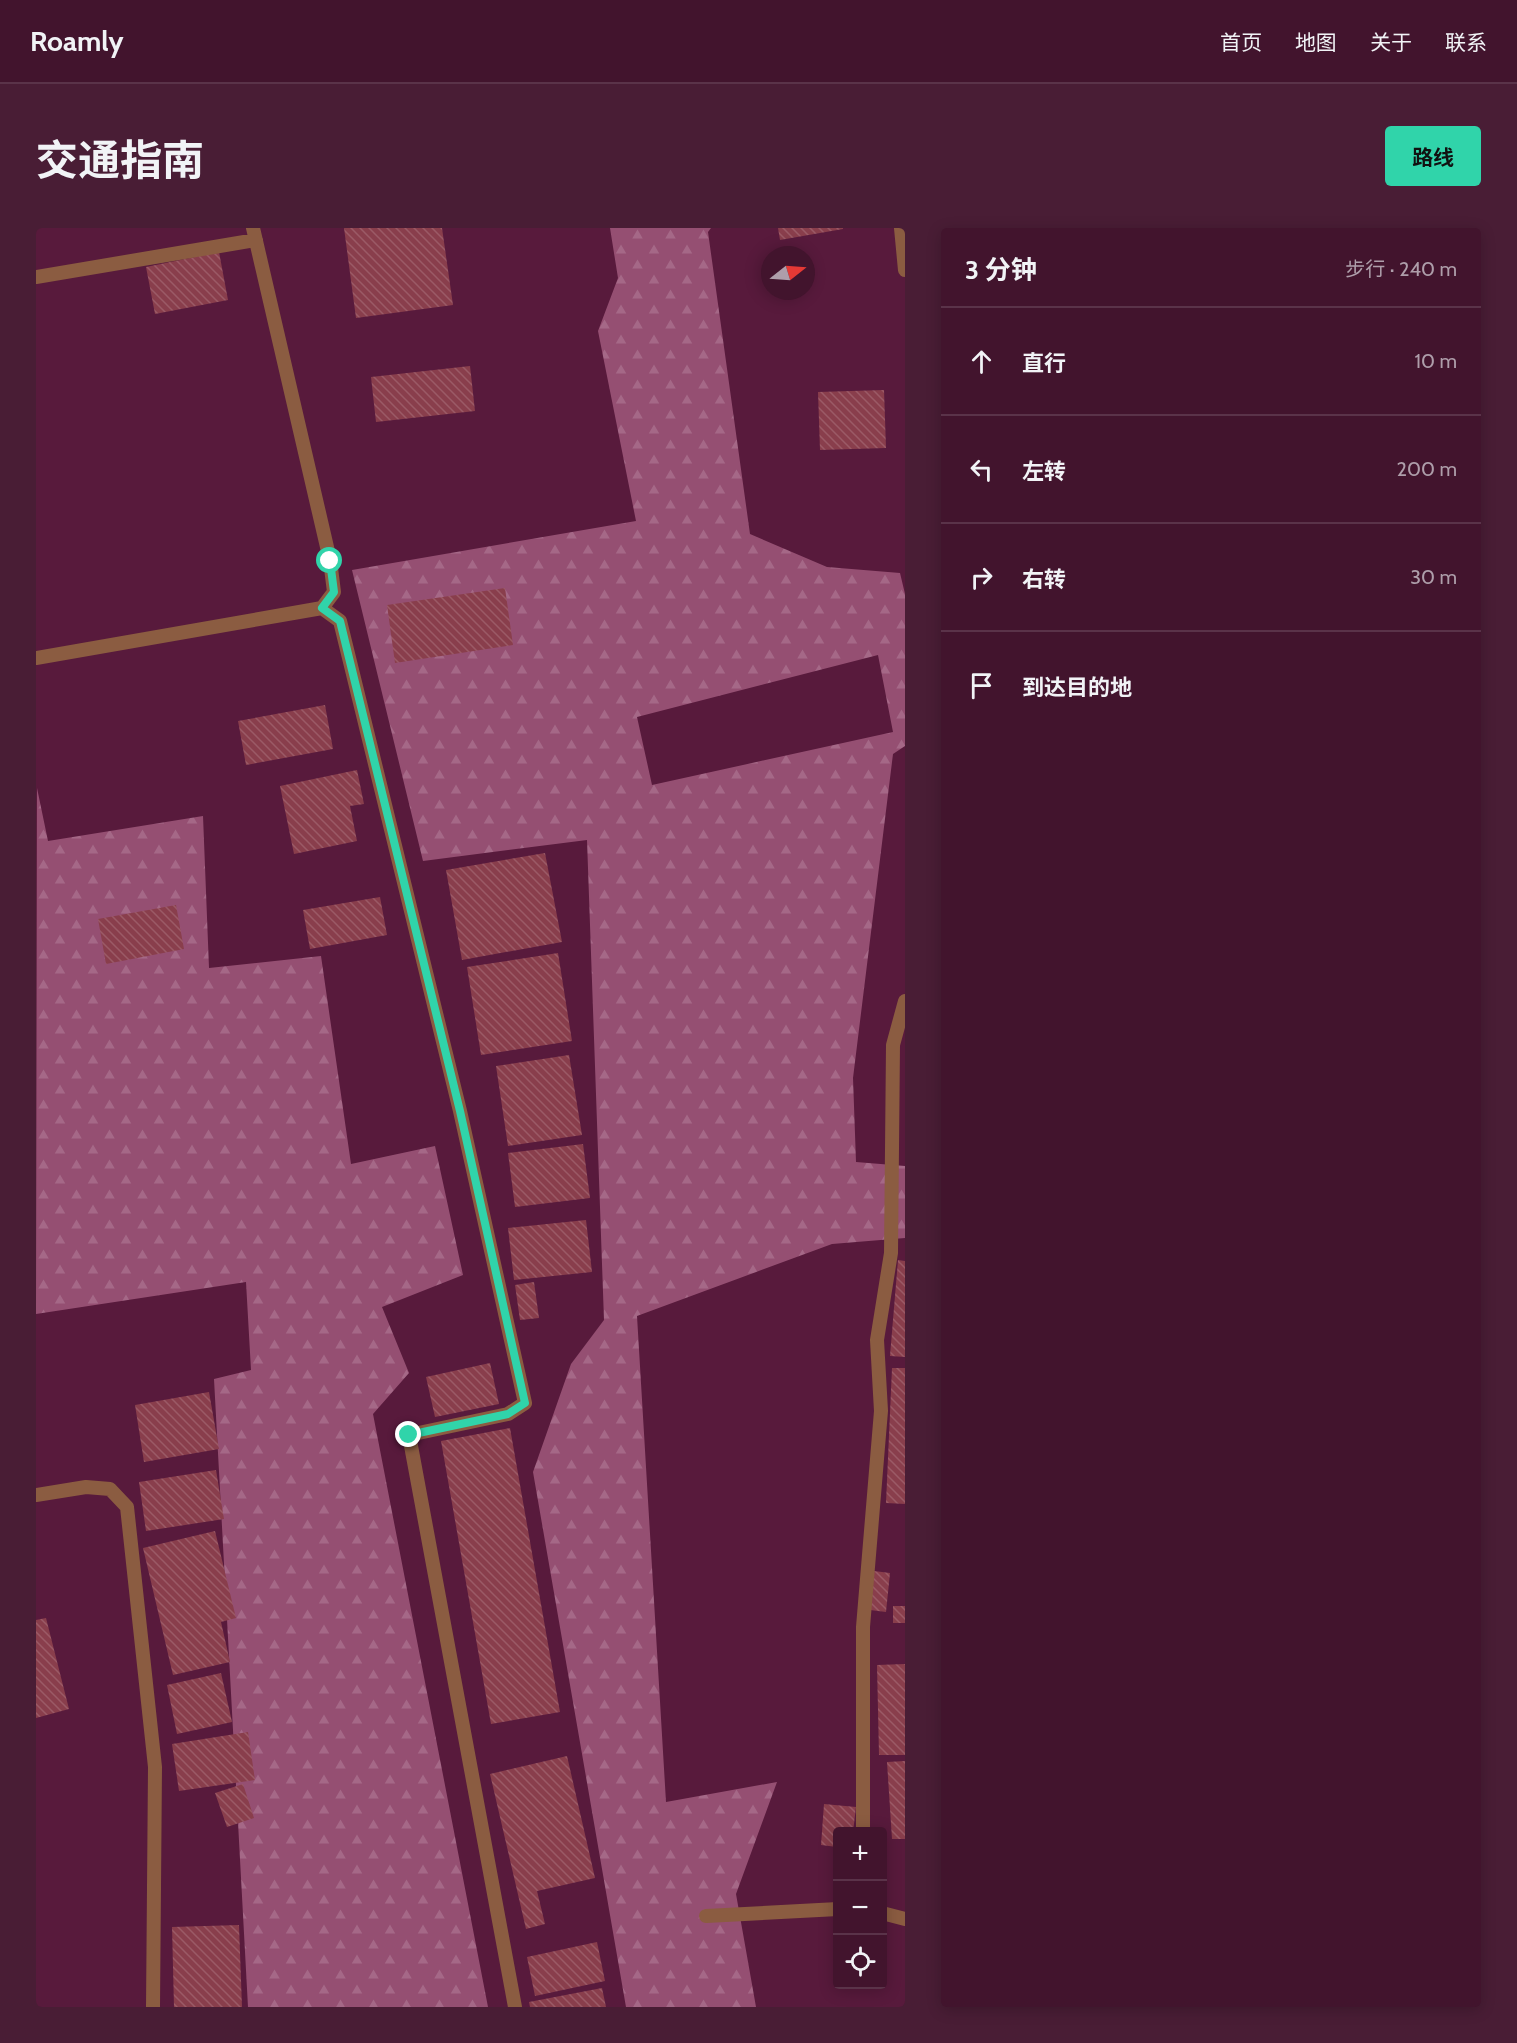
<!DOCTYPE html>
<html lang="zh">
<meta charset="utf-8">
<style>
:root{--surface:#42142d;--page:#491d35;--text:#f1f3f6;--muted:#ae9eaa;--line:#5a3349;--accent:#30d4aa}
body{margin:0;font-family:Cabin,"Noto Sans SC",sans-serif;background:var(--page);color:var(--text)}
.controls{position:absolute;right:18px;bottom:18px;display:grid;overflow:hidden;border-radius:6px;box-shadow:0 3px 15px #0003}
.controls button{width:54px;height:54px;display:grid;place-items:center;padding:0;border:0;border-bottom:2px solid var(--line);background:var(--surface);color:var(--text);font:30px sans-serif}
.compass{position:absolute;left:725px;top:18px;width:54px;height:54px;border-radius:50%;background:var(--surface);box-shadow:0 3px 15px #0003;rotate:73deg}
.stop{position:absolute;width:18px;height:18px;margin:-14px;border:4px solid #30d4aa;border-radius:50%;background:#fff}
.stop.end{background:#30d4aa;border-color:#fff;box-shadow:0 2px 6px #0008}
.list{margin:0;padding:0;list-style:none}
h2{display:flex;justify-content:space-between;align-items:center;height:78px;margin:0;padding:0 24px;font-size:26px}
h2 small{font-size:20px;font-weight:400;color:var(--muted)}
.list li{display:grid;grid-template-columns:39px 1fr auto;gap:18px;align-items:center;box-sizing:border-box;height:108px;padding:0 24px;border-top:2px solid var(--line)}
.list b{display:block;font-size:22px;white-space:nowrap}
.list em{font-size:20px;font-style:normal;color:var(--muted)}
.icon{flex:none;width:33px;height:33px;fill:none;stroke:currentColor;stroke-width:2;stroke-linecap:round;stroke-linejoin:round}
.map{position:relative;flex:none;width:869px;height:1779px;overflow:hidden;border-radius:6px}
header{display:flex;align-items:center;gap:36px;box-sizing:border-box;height:84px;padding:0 30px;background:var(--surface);border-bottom:2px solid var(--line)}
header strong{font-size:28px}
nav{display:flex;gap:33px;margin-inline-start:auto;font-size:21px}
.intro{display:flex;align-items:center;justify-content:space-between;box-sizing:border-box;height:144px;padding:0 36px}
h1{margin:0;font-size:42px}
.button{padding:15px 27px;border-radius:6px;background:var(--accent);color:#111;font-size:21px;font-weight:700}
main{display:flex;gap:36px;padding:0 36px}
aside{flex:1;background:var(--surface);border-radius:6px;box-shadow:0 3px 15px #0003}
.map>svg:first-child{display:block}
</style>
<header>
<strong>Roamly</strong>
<nav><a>首页</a><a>地图</a><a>关于</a><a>联系</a></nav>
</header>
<div class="intro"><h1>交通指南</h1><a class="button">路线</a></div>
<main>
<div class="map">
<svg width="869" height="1779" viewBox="0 0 869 1779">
<defs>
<pattern id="forest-firs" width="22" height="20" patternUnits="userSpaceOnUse" patternTransform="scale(1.5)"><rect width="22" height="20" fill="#954f72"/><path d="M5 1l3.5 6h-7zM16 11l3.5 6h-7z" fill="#a56887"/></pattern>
<pattern id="building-back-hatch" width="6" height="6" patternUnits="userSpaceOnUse" patternTransform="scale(1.5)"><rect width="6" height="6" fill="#893e4c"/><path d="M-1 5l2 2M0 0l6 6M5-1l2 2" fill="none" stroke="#9b5a66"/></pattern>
</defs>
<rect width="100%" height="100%" fill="#581a3c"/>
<!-- forest -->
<path fill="url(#forest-firs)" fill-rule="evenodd" d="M 574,0 L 675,0 L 672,4 L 714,306 L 791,339 L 864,345 L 869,366 L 869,518 L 857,526 L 817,850 L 820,934 L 869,938 L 869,1010 L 796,1016 L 601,1088 L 630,1574 L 741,1554 L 700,1666 L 720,1779 L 590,1779 L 497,1244 L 535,1136 L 568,1092 L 551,612 L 387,633 L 316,342 L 600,293 L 562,103 L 582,50 ZM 842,427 L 857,504 L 616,557 L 601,489 Z
M 1,560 L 12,613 L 167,588 L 173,740 L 285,728 L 315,936 L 399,918 L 427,1047 L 346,1079 L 373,1145 L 337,1186 L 452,1779 L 212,1779 L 178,1151 L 215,1142 L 210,1054 L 0,1086 Z"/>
<!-- building -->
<path fill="url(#building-back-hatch)" d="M 308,0 L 406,0 L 417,77 L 320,90 Z
M 742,0 L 807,0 L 807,1 L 744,12 Z
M 183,24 L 192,72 L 119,86 L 110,39 Z
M 434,138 L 439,183 L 340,194 L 335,149 Z
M 848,162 L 850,220 L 784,222 L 782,164 Z
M 469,360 L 477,417 L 359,435 L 351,377 Z
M 289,477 L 297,521 L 210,537 L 202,493 Z
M 321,542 L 328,576 L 314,578 L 321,613 L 258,626 L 244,558 Z
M 509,625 L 526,714 L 426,732 L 410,642 Z
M 344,669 L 351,707 L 274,721 L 267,682 Z
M 140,677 L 148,721 L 70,736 L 62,691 Z
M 522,725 L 536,813 L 445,827 L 431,739 Z
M 533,827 L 546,907 L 472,918 L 460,838 Z
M 547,916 L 554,970 L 479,979 L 472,925 Z
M 550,992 L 556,1044 L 478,1052 L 472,1000 Z
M 862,1032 L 869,1033 L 869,1129 L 854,1128 Z
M 498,1054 L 503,1090 L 484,1092 L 479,1057 Z
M 454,1135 L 463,1176 L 399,1189 L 390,1149 Z
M 856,1140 L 869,1140 L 869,1276 L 850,1275 Z
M 173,1164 L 183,1221 L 108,1234 L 99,1177 Z
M 474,1200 L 524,1484 L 455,1496 L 405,1213 Z
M 180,1242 L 188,1291 L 110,1303 L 103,1254 Z
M 179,1303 L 200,1390 L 185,1394 L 194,1434 L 137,1447 L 107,1320 Z
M 838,1343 L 854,1345 L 850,1384 L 834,1382 Z
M 857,1378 L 869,1378 L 869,1395 L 857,1395 Z
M 10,1390 L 33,1481 L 0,1490 L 0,1392 Z
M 869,1436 L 869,1527 L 843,1527 L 841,1437 Z
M 185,1445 L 196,1494 L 141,1506 L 131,1457 Z
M 212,1504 L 219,1552 L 143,1563 L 136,1516 Z
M 531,1528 L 559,1650 L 501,1663 L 509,1696 L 490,1701 L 454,1546 Z
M 869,1533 L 869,1611 L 856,1611 L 851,1534 Z
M 207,1556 L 218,1590 L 191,1599 L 179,1565 Z
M 788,1576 L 820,1579 L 817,1604 L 801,1604 L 801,1619 L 785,1617 Z
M 203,1697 L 206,1779 L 138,1779 L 136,1699 Z
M 561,1714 L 569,1753 L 499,1768 L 491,1729 Z
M 566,1760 L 570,1779 L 494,1779 L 493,1774 Z"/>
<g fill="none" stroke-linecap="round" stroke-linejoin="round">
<!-- service -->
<path stroke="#8b5c41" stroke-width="14" d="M 865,0 L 869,42
M 0,49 L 220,12
M 286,380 L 304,393 L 424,883 L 489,1175 L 472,1186 L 373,1207 L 479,1779
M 0,430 L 286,380 L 298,364 L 294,332 L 217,0
M 0,1267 L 50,1259 L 74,1261 L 91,1279 L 119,1539 L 117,1779
M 827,1604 L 827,1399 L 845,1183 L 841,1112 L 855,1025 L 857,817 L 869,773
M 846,1685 L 869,1691
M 670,1688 L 802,1681"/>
</g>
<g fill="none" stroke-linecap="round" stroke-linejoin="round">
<!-- route -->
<path stroke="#30d4aa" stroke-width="8" d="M 294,333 L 298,364 L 286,380 L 304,393 L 424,883 L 489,1175 L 472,1186 L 373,1207"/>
</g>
</svg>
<div class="controls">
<button>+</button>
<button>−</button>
<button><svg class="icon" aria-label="locate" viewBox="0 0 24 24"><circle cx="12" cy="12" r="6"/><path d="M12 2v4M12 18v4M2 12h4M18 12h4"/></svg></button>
</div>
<svg class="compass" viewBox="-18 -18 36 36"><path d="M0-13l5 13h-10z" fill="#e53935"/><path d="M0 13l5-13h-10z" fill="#ae9eaa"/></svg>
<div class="stop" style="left:294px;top:333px"></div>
<div class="stop end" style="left:373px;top:1207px"></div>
</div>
<aside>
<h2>3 分钟<small>步行 · 240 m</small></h2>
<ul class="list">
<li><svg class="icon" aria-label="ahead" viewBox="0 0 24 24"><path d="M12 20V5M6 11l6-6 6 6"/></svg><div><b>直行</b></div><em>10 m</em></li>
<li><svg class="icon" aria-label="left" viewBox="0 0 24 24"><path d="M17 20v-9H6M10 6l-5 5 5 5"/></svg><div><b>左转</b></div><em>200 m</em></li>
<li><svg class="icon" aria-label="right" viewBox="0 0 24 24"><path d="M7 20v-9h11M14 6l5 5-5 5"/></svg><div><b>右转</b></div><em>30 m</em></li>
<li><svg class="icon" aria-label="arrive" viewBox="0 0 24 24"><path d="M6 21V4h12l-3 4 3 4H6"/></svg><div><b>到达目的地</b></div></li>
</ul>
</aside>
</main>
